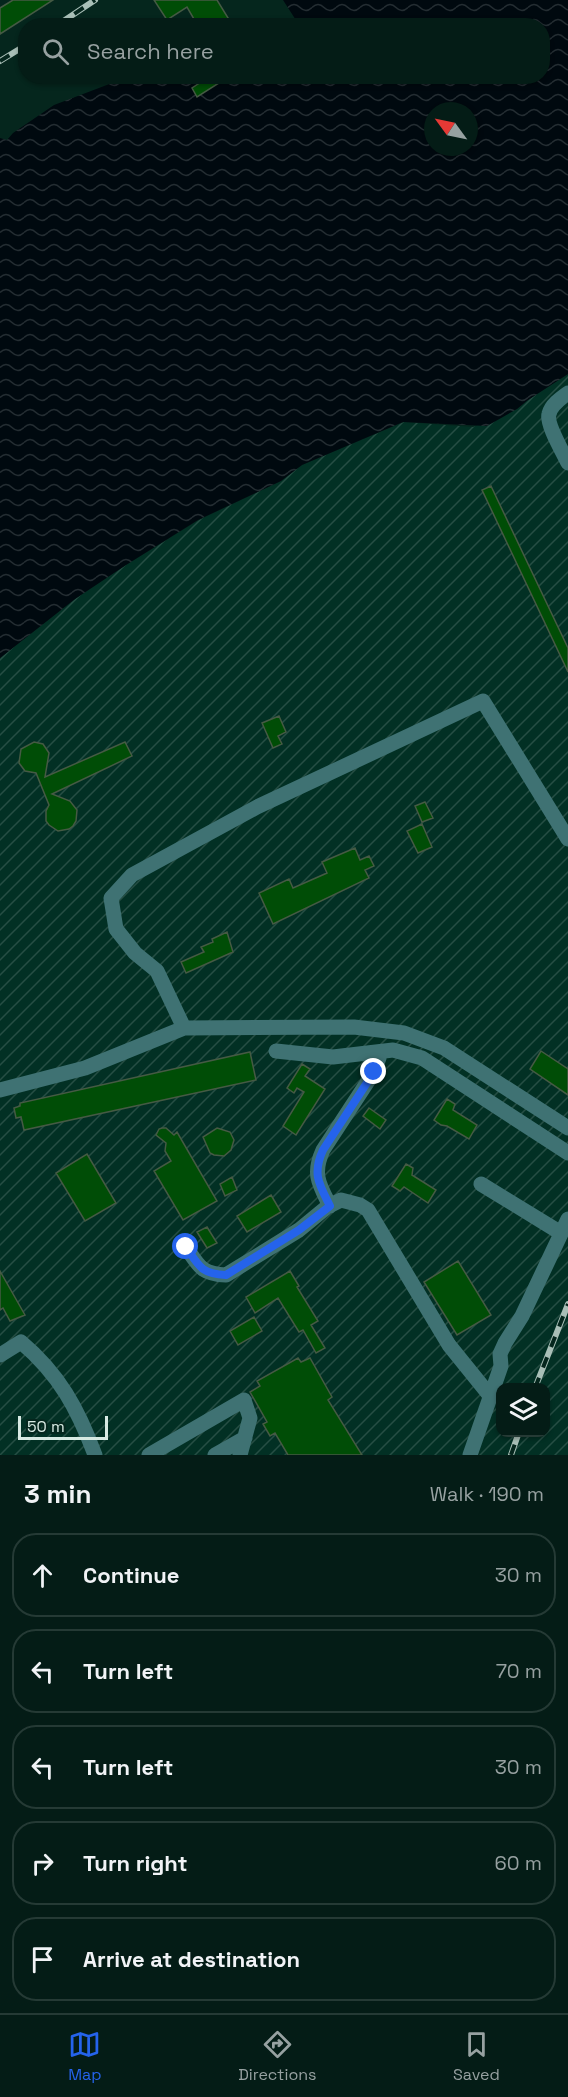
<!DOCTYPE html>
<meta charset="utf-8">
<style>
:root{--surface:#041c16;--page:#122923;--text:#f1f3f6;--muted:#97a1a1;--line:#253a35;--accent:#2563eb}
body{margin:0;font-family:"Space Grotesk",sans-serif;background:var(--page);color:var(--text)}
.controls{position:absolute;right:18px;bottom:18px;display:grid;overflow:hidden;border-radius:12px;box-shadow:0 2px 4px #0004}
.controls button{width:54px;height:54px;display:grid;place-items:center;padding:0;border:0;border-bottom:2px solid var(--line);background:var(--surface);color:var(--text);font:30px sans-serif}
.compass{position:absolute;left:424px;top:102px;width:54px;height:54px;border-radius:50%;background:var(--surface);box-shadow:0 2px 4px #0004;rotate:303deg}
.scale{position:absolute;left:18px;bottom:15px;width:90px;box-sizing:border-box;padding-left:6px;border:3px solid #d8eae3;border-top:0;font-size:16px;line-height:21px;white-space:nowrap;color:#d8eae3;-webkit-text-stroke:4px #05261d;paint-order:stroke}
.stop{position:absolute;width:18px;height:18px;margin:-14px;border:4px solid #2563eb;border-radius:50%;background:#fff}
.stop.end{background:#2563eb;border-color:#fff;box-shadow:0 2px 6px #0008}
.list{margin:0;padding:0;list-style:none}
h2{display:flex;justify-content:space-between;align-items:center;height:78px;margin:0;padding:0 24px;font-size:26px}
h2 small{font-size:20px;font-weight:400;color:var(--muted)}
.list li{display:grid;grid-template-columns:39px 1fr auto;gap:18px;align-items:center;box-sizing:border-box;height:84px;margin:0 12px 12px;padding:0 12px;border:2px solid var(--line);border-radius:24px}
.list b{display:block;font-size:22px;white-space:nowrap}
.list em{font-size:20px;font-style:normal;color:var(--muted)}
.icon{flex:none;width:33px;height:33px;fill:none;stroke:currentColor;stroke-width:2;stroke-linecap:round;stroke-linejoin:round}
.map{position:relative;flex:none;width:568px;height:1455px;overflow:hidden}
.search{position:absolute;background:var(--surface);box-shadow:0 2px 4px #0004;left:18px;right:18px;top:18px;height:66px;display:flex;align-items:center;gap:15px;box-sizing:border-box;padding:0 21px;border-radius:24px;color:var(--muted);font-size:22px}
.sheet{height:558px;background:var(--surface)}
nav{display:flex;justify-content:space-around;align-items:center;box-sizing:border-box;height:84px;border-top:2px solid var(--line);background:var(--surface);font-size:16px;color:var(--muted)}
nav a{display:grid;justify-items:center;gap:3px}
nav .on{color:var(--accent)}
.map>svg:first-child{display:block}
</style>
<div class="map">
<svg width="568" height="1455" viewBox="0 0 568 1455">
<defs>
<pattern id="industrial-furrows" width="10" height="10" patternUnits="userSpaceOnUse" patternTransform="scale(1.5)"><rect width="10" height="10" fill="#023024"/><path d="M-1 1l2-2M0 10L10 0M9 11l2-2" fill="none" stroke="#264e44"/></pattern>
<pattern id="water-waves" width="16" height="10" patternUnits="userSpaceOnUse" patternTransform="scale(1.5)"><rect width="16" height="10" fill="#00090f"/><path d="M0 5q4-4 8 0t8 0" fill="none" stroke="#242d32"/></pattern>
</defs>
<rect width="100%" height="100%" fill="#05261d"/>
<!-- industrial -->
<path fill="url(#industrial-furrows)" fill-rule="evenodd" d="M 568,374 L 568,1455 L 0,1455 L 0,658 L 75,599 L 126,565 L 199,520 L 281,481 L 302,465 L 404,422 L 473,427 L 517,409 L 528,400 ZM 500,1388 L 546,1388 L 546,1432 L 500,1432 Z"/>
<!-- water -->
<path fill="url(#water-waves)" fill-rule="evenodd" d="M 283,0 L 568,0 L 568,374 L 528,400 L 517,409 L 487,426 L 403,422 L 302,465 L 281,481 L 198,520 L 126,565 L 75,599 L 0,658 L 0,138 L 7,140 L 13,133 L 54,105 L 120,80 L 137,77 L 202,77 L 204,80 L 192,88 L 198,97 L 228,77 L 542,76 L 542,26 L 299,25 ZM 433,111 L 469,111 L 469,147 L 433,147 Z"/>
<!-- building -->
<path fill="#004d06" stroke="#455a44" stroke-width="1.5" d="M 13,0 L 53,0 L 0,34 L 0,8 Z
M 154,0 L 217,0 L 233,26 L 198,26 L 187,7 L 167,20 Z
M 202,76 L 230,76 L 197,97 L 192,88 L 204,80 Z
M 491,486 L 568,648 L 568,672 L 482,490 Z
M 279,716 L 286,732 L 278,736 L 282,744 L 273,748 L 262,723 Z
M 34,742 L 43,744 L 49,753 L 45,777 L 125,742 L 132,756 L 52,794 L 70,801 L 77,810 L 76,821 L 73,826 L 69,829 L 58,831 L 49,825 L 46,821 L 46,811 L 49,805 L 36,773 L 25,771 L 19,763 L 21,749 Z
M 425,802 L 433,818 L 422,822 L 415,806 Z
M 422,824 L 432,847 L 418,853 L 407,831 Z
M 355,848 L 360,860 L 369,856 L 374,866 L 365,870 L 369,878 L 273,924 L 259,893 L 289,879 L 293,888 L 327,873 L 322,862 Z
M 227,932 L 233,952 L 186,973 L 181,962 L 204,952 L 201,947 L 213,942 L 212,939 Z
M 541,1051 L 568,1069 L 568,1095 L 530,1069 Z
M 250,1052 L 256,1080 L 24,1130 L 21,1117 L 16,1118 L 14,1108 L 20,1106 L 20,1103 Z
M 302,1064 L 310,1069 L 305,1076 L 325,1089 L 296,1135 L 283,1126 L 304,1092 L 297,1088 L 294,1093 L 287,1088 Z
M 447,1099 L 455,1104 L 453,1110 L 477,1125 L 469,1139 L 447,1126 L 441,1125 L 434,1120 Z
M 369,1108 L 386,1120 L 380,1129 L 363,1116 Z
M 162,1128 L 166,1128 L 174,1135 L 177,1132 L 217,1201 L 183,1220 L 154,1171 L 171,1161 L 165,1151 L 166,1143 L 156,1135 L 159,1129 Z
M 217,1128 L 230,1132 L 234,1140 L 231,1150 L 224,1156 L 214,1155 L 210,1153 L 203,1137 Z
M 87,1154 L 116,1203 L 85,1221 L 56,1173 Z
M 406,1164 L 413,1168 L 412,1175 L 436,1190 L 428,1203 L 404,1187 L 400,1191 L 392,1186 Z
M 232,1177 L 237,1190 L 225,1196 L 220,1184 Z
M 271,1195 L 281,1212 L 247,1232 L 237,1216 Z
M 207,1227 L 217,1243 L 207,1248 L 197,1232 Z
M 458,1261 L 491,1315 L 457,1335 L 424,1282 Z
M 0,1271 L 25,1315 L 10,1321 L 3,1308 L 0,1310 Z
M 290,1271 L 299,1286 L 297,1287 L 318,1321 L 311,1325 L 325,1348 L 316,1353 L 303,1330 L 299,1332 L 278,1298 L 255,1313 L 246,1297 Z
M 254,1317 L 262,1331 L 238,1345 L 230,1331 Z
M 298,1358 L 301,1362 L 310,1358 L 332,1397 L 328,1400 L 362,1455 L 288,1455 L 275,1433 L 270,1436 L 263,1424 L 267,1422 L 250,1392 L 260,1386 L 257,1381 Z"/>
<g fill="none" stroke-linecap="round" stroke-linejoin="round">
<!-- minor -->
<path stroke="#3f7273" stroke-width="15" d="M 568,393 C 561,398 551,405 549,414 C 546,424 563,452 568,463
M 568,839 L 483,701 L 257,807 L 132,875 L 111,898 L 116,929 L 135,953 L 157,971 L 184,1028 L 354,1027 L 404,1033 L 444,1048 L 568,1128
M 276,1051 L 333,1057 L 393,1050 L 422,1058 L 568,1153
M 0,1090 L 85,1068 L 184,1028
M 481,1184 L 561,1233
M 330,1206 C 319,1184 312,1174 323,1150 L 374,1072 L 381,1052
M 186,1247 C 199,1266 201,1274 226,1275 L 299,1230 L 327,1207 L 341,1200 L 360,1205 L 368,1210 L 449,1345 L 491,1397
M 0,1355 L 21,1342 C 59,1374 78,1409 95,1455
M 149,1455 L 244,1400 L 250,1418 L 240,1455
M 215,1455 L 245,1438
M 470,1455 L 501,1366 L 500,1354 L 505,1343 L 522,1316 L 568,1219"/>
<defs>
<path id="rail" d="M 56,26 L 95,0
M 0,61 L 26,45
M 535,1388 L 568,1304
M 511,1455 L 519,1432"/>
</defs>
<!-- rail casing -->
<use href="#rail" stroke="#a9bfb7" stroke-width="6"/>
<!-- rail -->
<use href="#rail" stroke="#05261d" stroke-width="4" stroke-dasharray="11" stroke-linecap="butt"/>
</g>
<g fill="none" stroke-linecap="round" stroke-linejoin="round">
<!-- route -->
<path stroke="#2563eb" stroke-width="8" d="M 186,1247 C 199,1266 201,1274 226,1275 L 299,1230 L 330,1206 C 319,1184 312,1174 323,1150 L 374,1072"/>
</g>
</svg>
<div class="controls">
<button><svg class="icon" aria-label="layers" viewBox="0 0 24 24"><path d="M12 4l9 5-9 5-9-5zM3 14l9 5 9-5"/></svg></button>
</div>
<svg class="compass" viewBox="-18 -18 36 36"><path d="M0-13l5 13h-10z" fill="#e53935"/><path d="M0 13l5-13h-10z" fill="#97a1a1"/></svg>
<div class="scale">50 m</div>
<div class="stop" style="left:186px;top:1247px"></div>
<div class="stop end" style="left:374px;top:1072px"></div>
<div class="search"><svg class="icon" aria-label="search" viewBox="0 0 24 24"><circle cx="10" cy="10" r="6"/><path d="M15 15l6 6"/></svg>Search here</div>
</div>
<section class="sheet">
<h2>3 min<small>Walk · 190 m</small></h2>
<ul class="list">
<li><svg class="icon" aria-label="ahead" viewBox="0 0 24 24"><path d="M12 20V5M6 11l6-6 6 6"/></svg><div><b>Continue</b></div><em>30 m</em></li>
<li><svg class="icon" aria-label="left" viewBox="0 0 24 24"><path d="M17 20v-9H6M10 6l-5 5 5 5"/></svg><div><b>Turn left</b></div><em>70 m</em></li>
<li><svg class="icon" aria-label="left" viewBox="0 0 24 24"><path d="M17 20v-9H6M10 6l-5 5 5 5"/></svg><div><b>Turn left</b></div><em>30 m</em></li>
<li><svg class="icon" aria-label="right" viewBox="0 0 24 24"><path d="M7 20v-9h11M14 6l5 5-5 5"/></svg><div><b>Turn right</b></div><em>60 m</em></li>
<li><svg class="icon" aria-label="arrive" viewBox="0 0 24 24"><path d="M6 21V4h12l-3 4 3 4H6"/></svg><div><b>Arrive at destination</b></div></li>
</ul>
</section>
<nav>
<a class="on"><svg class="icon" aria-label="map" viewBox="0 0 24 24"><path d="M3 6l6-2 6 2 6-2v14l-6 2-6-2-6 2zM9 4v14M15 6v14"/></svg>Map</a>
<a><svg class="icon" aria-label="directions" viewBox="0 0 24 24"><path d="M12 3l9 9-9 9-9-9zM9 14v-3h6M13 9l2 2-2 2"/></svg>Directions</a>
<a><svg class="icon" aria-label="saved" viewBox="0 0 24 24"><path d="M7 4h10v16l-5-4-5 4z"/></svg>Saved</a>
</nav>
